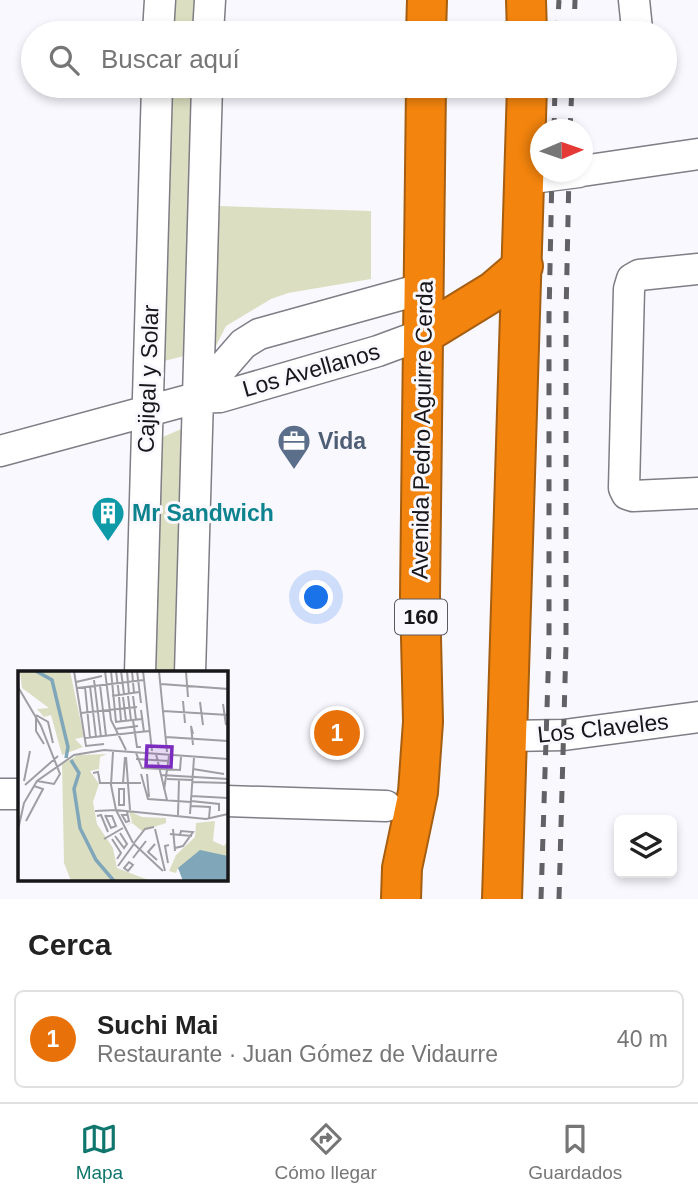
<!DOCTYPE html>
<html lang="es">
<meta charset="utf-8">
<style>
:root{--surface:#fff;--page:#f6f6f6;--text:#222;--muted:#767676;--line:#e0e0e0;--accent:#0f766e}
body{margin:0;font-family:Arial,sans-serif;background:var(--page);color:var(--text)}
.controls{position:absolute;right:21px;bottom:21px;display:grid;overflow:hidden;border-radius:10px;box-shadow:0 4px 10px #0003}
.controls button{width:63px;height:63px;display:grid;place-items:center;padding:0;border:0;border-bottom:2px solid var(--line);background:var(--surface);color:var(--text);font:35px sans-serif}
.compass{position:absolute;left:530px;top:119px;width:63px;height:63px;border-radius:50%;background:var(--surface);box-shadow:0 4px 10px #0003;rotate:88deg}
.you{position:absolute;left:317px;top:598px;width:24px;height:24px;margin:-18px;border:5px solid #fff;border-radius:50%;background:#1a73e8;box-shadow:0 0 0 10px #1a73e833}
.badge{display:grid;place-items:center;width:46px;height:46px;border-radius:50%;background:var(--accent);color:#fff;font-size:23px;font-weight:700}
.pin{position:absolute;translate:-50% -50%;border:4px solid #fff;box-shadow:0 2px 7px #0006}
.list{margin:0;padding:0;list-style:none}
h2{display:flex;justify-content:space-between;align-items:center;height:91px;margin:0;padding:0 28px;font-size:30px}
h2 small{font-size:23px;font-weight:400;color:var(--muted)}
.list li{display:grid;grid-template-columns:46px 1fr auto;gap:21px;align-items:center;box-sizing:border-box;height:98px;margin:0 14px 14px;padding:0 14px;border:2px solid var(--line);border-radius:10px}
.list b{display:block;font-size:26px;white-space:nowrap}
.list p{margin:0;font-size:23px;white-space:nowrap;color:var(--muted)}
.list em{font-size:23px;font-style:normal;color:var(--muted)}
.icon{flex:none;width:38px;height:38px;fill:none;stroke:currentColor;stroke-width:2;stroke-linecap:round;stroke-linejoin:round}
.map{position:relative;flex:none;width:698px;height:899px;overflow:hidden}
.search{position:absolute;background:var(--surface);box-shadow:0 4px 10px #0003;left:21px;right:21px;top:21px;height:77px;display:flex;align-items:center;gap:18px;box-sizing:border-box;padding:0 24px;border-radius:38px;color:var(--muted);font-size:26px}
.sheet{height:203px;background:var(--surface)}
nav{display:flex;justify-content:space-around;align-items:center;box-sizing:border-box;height:98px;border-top:2px solid var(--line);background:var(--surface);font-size:19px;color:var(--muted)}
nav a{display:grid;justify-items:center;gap:4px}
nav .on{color:var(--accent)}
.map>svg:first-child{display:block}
</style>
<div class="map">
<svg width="698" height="899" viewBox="0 0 698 899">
<rect width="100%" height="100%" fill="#faf8ff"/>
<!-- green -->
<path fill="#dbdec0" d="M 168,0 L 198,0 L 197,33 L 167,33 Z
M 166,86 L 195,86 L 188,355 L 160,362 Z
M 218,206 L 371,211 L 371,279 L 288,293 L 271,299 L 226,326 L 215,348 Z
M 188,426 L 180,673 L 149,673 L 156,440 Z"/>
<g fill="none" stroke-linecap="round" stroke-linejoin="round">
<defs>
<path id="minor" d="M 634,0 L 637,29
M 158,33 L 160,0
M 208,33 L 210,0
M 582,171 L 698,154
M 525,179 L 579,172
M 698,269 L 639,275 L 632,279 L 629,289 L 624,488 L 627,494 L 633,496 L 698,493
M 196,398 L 243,344 L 259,334 L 425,288
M 0,451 L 196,398 L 220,397 L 378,351 L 424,334
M 140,673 L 157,86
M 190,673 L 207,86
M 507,736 L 564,735 L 698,717
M 0,794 L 19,794
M 226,801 L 386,806"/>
<path id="highway" d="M 526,0 L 527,33
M 426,33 L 427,0
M 424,334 L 494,291 L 523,266
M 401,899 L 402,868 L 418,792 L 423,722 L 420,596 L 426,86
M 502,899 L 527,86"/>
</defs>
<!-- minor casing -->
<use href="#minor" stroke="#7f7d85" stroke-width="33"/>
<!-- highway casing -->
<use href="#highway" stroke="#a65e11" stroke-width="42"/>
<!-- minor -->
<use href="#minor" stroke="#fff" stroke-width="30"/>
<!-- highway -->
<use href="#highway" stroke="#f3840d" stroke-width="38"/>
<!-- rail -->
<path stroke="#626165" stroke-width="5" stroke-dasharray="12 12" stroke-linecap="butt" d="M 557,33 L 559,0
M 574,33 L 575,0
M 554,130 L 555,86
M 570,130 L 572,86
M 541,899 L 549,645 L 549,315 L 552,172
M 559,899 L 566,645 L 566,315 L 569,172"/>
</g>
<!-- icons -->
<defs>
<symbol id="office-pin" viewBox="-11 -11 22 30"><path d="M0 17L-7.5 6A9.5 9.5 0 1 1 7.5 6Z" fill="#5c6f8a" stroke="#faf8ff"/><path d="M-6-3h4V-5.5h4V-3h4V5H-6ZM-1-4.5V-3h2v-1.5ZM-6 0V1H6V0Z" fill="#fff"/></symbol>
<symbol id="building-pin" viewBox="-11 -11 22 30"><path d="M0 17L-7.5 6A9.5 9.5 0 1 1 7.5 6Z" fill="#0f9aa8" stroke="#faf8ff"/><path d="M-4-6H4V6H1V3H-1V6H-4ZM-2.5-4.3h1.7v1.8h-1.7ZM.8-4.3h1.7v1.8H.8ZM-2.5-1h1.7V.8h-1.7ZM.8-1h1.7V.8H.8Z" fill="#fff"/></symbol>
</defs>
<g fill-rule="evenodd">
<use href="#office-pin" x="275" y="422" width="38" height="52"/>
<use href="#building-pin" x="89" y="494" width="38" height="52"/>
</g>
<g text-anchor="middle" stroke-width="6" stroke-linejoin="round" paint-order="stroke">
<!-- shield labels -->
<rect fill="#faf8ff" stroke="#5b5a5e" stroke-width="2" x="395" y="599.5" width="52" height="35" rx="5"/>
<g font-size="21" font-weight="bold" fill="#171619">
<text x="421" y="624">160</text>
</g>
<!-- street labels -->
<g font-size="23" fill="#171619" stroke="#faf8ff">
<text transform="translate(311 370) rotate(-16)" y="8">Los Avellanos</text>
<text transform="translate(148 379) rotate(-88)" y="8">Cajigal y Solar</text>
<text transform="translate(422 430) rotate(-89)" y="8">Avenida Pedro Aguirre Cerda</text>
<text transform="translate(603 728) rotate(-6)" y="8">Los Claveles</text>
</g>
<!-- service labels -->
<g font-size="23" font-weight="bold" fill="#4e5e75" stroke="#faf8ff" text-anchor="start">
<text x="318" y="449">Vida</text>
</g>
<!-- culture labels -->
<g font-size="23" font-weight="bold" fill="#0d838f" stroke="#faf8ff" text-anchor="start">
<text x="132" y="521">Mr Sandwich</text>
</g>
</g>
<!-- overview -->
<g transform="translate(18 671)">
<rect width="210" height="210" fill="#faf8ff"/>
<path d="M 2,0 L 52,0 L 66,66 L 57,68 L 65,76 L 44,84 L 33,44 L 26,46 L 19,38 L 31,37 L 4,17 ZM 89,83 L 82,86 L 81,98 L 72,100 L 81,113 L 75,131 L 79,153 L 95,177 L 99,197 L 133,210 L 53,210 L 46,192 L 44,93 L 60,84 ZM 111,140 L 124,146 L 148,147 L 148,152 L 124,160 L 114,152 L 106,156 L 114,151 ZM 197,150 L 195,170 L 206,175 L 210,170 L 210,210 L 160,197 L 158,202 L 151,200 L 158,184 L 177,166 L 178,152 Z" fill="#dbdec0"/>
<path d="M 182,179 L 210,185 L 210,210 L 165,210 L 160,197 Z" fill="#7fa6b9"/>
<path fill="none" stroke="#7fa6b9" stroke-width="3.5" d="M 18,0 L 34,9 L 50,76 L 48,87M 53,89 L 61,102 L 56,118 L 62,157 L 78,189 L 96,210"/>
<path fill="none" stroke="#9f9ea3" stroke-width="2" d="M 56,0 L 68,75 L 86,73M 87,0 L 93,49 L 108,79M 93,0 L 98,51M 98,0 L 101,24M 103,0 L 106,23M 109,0 L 111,23M 114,0 L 116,22M 119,0 L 123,32M 125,0 L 134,80M 141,0 L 149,81M 168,1 L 170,26M 76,9 L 83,66M 58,11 L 84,5M 143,13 L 210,18 L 210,27M 82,14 L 88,65M 72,15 L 78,66M 0,16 L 23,55 L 42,103 L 36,113 L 19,110M 67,16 L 72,67M 59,17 L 126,9M 94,25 L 121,21M 110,25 L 113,49M 115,25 L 118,49M 101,26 L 103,50M 105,26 L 108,50M 165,30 L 167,52M 182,31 L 185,54M 205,33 L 208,54M 123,39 L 126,61M 145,40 L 210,44M 63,42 L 119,36M 18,44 L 30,51 L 35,72M 18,47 L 18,60 L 26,73M 115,49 L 119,76 L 123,76M 97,51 L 124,48M 97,58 L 120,55M 175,63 L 173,55 L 175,74M 148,66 L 210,70M 67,67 L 131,60M 95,81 L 93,114 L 98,139 L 188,148 L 210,143M 118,82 L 124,97 L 162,99 L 163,86M 138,83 L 149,129M 108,86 L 112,139M 118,88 L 151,90M 175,98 L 206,103M 75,102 L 80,101 L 82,112 L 123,112M 123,103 L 130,128 L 173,131M 129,103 L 131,126M 143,104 L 210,108M 149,108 L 174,109M 6,110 L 12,80M 174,111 L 210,112M 105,112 L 107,86M 7,114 L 40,85M 101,118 L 106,118 L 106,134 L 101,134 ZM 146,119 L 151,85M 173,125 L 210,127M 173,130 L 201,133 L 201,140M 173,135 L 192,136 L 191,147M 77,140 L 98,139 L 115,172M 109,141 L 111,150 L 108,151 L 104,144 L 109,144M 172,143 L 176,87M 87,144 L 93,157 L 98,155 L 94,145 L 88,145M 160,144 L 161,109M 79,145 L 83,144 L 90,161M 8,150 L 25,118 L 16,115M 137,158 L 147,200M 155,158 L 157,180M 0,159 L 6,132 L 19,110 L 56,84 L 86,79 L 210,88M 152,163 L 174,165M 97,165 L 106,177 L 109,173 L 102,162M 86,168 L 105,157M 94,168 L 103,182 L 99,188M 116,172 L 127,158 L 136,156M 137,173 L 130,181 L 139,189M 157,177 L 165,175 L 175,161 L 163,160 L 162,164M 115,187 L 128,170M 111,191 L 115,194 L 110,200 L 106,197 ZM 150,192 L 147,175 L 151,174M 100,195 L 116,173 L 145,200"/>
<path fill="#7b2cbf" fill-opacity="0.15" stroke="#7b2cbf" stroke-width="3.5" d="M 129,75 L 154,76 L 153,96 L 128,95 Z"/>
<rect width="210" height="210" fill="none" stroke="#171619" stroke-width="3.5"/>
</g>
</svg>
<div class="controls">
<button><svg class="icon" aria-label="layers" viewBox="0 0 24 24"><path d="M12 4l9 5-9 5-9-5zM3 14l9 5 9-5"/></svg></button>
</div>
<svg class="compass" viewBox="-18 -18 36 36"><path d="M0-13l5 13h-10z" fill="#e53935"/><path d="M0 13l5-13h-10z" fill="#767676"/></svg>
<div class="you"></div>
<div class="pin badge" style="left:337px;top:733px;background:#e8710a">1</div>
<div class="search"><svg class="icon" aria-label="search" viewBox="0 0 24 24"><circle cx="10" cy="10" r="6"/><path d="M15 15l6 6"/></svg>Buscar aquí</div>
</div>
<section class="sheet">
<h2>Cerca<small></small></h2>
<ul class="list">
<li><span class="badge" style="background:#e8710a">1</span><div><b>Suchi Mai</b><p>Restaurante · Juan Gómez de Vidaurre</p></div><em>40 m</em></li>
</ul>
</section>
<nav>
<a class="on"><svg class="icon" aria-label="map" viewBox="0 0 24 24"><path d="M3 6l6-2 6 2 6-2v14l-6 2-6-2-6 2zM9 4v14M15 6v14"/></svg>Mapa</a>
<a><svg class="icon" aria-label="directions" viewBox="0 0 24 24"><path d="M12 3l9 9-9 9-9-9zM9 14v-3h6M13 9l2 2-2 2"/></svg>Cómo llegar</a>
<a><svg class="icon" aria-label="saved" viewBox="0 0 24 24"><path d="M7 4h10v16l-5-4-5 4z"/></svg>Guardados</a>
</nav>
